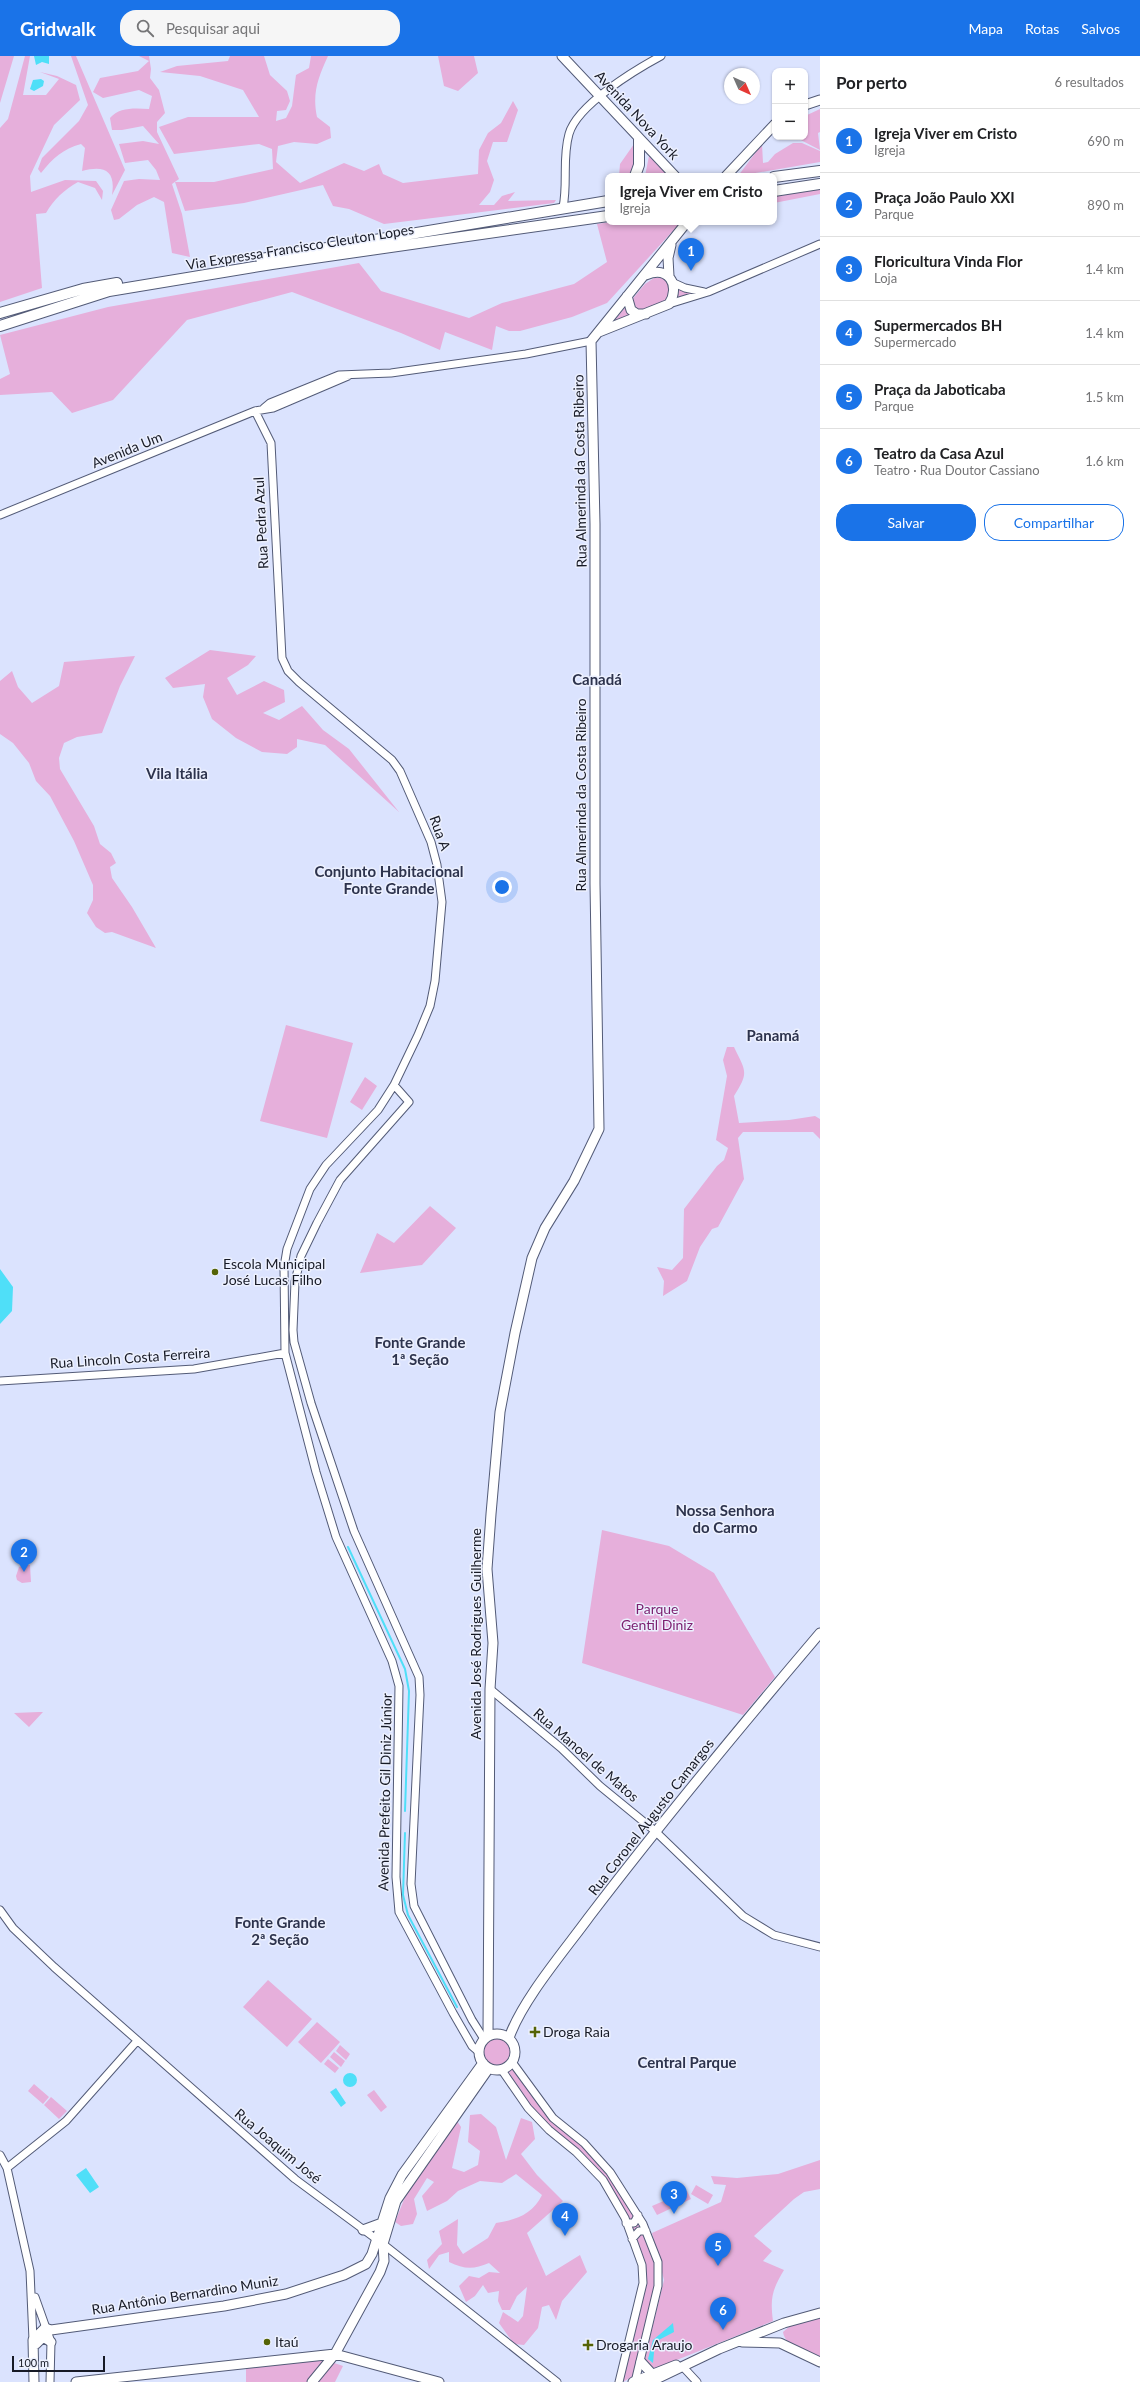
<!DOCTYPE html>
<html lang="pt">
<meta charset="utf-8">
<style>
:root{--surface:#fff;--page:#f6f6f6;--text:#202124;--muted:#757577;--line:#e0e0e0;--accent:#1a73e8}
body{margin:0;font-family:Lato,sans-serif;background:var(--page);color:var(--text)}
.controls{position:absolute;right:12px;top:12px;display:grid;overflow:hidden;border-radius:8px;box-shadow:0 1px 3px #0004}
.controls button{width:36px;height:36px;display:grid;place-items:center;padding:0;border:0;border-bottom:1px solid var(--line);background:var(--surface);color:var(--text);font:20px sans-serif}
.compass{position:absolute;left:724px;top:12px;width:36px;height:36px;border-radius:50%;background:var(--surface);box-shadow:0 1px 3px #0004;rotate:135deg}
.scale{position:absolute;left:12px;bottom:10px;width:93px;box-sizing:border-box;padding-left:4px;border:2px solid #171a26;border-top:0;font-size:11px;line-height:14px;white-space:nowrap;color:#171a26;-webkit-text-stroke:3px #ecf0fe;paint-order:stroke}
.you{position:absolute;left:502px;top:831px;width:14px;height:14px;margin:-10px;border:3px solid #fff;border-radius:50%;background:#1a73e8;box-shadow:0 0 0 6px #1a73e833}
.badge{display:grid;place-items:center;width:26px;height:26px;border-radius:50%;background:var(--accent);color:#fff;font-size:13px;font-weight:700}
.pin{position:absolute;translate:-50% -33px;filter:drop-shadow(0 1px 2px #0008)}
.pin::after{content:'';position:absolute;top:21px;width:14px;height:12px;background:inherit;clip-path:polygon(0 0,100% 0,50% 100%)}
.popup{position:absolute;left:605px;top:117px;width:172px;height:52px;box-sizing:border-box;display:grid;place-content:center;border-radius:8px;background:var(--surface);filter:drop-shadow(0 1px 3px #0005);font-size:13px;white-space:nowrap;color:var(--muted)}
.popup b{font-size:15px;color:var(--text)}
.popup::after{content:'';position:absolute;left:50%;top:100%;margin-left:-8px;border:8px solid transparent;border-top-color:var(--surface)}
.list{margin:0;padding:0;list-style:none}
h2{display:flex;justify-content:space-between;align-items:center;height:52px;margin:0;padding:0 16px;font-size:17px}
h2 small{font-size:13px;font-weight:400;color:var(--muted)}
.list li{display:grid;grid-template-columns:26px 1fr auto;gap:12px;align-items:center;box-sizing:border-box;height:64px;padding:0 16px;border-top:1px solid var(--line)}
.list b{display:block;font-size:15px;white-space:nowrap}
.list p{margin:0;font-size:13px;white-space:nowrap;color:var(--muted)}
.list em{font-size:13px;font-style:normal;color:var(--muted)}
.actions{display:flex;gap:8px;padding:12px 16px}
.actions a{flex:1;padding:9px 0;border:1px solid var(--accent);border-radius:16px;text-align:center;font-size:14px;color:var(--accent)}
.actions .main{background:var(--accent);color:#fff}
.icon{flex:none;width:22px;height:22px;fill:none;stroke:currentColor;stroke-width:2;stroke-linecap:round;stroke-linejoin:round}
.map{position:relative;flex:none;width:820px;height:2326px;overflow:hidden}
header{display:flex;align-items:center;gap:24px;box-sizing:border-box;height:56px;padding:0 20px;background:var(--accent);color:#fff}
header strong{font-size:19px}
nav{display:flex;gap:22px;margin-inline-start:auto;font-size:14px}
.search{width:280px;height:36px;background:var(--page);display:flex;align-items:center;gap:10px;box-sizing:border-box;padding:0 14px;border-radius:16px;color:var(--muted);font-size:15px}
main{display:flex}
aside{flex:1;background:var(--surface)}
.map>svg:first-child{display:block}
</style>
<header>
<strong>Gridwalk</strong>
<div class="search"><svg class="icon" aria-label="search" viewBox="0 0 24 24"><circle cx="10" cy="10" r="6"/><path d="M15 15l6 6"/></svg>Pesquisar aqui</div>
<nav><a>Mapa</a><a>Rotas</a><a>Salvos</a></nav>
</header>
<main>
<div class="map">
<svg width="820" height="2326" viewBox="0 0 820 2326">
<rect width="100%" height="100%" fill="#dbe3fe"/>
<!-- green -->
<path fill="#e6afdb" d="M 0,0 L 14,0 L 0,47 Z
M 25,0 L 30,0 L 23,39 L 46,39 L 59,23 L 40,16 L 57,20 L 76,29 L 80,44 L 54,69 L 30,120 L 31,136 L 65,124 L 96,125 L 103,135 L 102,144 L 95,132 L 78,126 C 64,134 54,143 46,157 L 36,158 L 42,232 L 0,246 L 0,72 L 8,63 Z
M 71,0 L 76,0 L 125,114 L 112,139 C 116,114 104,109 82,115 L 85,92 L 81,88 C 63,93 53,102 41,117 L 38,113 L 42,102 L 79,65 L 88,49 Z
M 139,0 L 149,0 L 151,13 L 150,22 L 159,34 L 165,57 L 157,66 L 157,76 L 179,123 L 172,128 L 182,158 L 190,201 L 172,197 L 164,146 L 154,141 L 137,149 L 119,163 L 114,164 L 111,154 L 124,125 L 139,123 L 160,124 L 156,114 L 148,104 L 125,107 L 119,88 L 143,85 L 159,88 L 143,70 L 122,74 L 112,74 L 110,62 C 119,51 135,52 149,53 L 152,40 L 139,34 L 103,42 L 93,36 L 100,22 L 138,15 L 149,5 Z
M 230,0 L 264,0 L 270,19 L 287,35 L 290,45 L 286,54 L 277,55 L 276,65 L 286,62 L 292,50 L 296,19 L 309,12 L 311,0 L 328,0 C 318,22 312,37 317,61 L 330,71 L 331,82 L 317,88 L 294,86 L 278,90 L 276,106 L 300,127 L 344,107 L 364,115 L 379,108 L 383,118 L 403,127 L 478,118 L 479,94 L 488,77 L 501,67 L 513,45 L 518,54 L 507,86 L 493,86 L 487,105 L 494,124 L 490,136 L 479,149 L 494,149 L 502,140 L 515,136 L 508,145 L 556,144 L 554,147 L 384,168 L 349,153 L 333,150 L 323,129 L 244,147 L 185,155 L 175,126 L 214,126 L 273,113 L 272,93 L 259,88 L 174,98 L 159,71 L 188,61 L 259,61 L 243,34 L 200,20 L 160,16 L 177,10 L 228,5 Z
M 438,0 L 474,0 L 478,17 L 458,35 L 444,30 Z
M 820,53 L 820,76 L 818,77 L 820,94 L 795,81 L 805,81 L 805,60 Z
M 793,87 L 802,87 L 820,95 L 820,106 L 738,120 L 762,88 L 763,107 L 768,106 L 775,98 Z
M 634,88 L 637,106 L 631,120 L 619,120 L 620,108 Z
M 649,100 L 669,120 L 645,120 Z
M 820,130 L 820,138 L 774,147 L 774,137 Z
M 610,166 L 681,166 L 607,247 L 572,261 L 520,275 L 509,275 L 496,270 L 492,294 L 445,276 L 440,294 L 401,277 L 292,236 L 187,264 L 113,344 L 72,357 L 52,336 L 0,339 L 0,323 L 10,318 L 0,279 L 108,251 L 359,207 L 381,235 L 469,262 L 502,247 L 574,228 L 607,206 L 597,168 Z
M 654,222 L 663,222 L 697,239 L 608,272 L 645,228 Z
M 210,594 L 256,600 L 248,609 L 227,622 L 237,639 L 264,625 L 284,634 L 285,646 L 263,657 L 279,664 L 302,650 L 323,674 L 349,693 L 399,756 L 325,689 L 297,683 L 297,691 L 287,698 L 262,696 L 236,682 L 212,663 L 203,641 L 205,628 L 173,632 L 165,622 Z
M 135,600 L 120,630 L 102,677 L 77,681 L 64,687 L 59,702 L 60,713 L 94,770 L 100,788 L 111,797 L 116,807 L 110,811 L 112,822 L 132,851 L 156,892 L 112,876 L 105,877 L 96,871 L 87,857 L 93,844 L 93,829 L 74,785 L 50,740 L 36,725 L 29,707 L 13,687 L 0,678 L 0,625 L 12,615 L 18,631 L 32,647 L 59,630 L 64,606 Z
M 286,969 L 353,987 L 327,1082 L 260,1065 Z
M 727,991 L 734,991 C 746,1016 749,1016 734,1040 L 739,1067 L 789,1064 L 815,1060 L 820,1063 L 820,1083 L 813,1076 L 743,1076 L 738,1082 L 744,1123 L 718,1171 L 712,1173 L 700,1191 L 687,1225 L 663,1240 L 664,1225 L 657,1211 L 672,1214 L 683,1202 L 684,1153 L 717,1110 L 724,1104 L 728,1092 L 716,1084 L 727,1020 L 723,1004 Z
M 365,1021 L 377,1030 L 362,1054 L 350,1046 Z
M 430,1150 L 456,1172 L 422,1209 L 360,1217 L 377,1177 L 394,1187 Z
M 602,1474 L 669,1490 L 714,1517 L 775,1621 L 743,1659 L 582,1607 Z
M 26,1509 L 30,1509 L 31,1526 L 22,1527 L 17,1524 L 16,1520 L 19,1511 Z
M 39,1656 L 43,1656 L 29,1671 L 14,1657 Z
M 268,1924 L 312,1963 L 287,1991 L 243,1951 Z
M 317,1966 L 340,1986 L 321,2007 L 298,1986 Z
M483 1996a14 14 0 1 1 28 0a14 14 0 1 1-28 0Z
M 340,1989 L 350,1998 L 346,2004 L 336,1995 Z
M 334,1996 L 345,2005 L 341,2011 L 330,2001 Z
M 328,2003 L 339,2012 L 335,2017 L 324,2008 Z
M 514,2010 L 523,2027 L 585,2091 L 619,2132 L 641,2174 L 654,2207 L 654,2233 L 633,2320 L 623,2326 L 647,2224 L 642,2199 L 625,2156 L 608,2125 L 579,2094 L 549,2069 L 530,2050 L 508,2015 Z
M 34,2028 L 49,2041 L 43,2048 L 28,2035 Z
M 374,2034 L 387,2051 L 381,2056 L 367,2039 Z
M 51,2041 L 67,2055 L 59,2063 L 44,2049 Z
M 481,2058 L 496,2071 L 506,2104 L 521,2062 L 532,2066 L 535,2083 L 521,2098 L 537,2119 L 563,2145 L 527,2177 L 546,2220 L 580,2199 L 587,2216 L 562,2245 L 556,2264 L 549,2249 L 542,2251 L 538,2272 L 524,2289 L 514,2288 L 499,2267 L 503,2256 L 518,2266 L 523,2260 L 527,2231 L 517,2240 L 510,2254 L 502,2254 L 498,2245 L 499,2235 L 488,2237 L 483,2229 L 475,2240 L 466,2246 L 459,2230 L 469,2220 L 479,2222 L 489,2216 L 500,2217 L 489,2207 C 473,2214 464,2213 449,2206 L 449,2196 L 439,2199 L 429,2213 L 427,2204 L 442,2188 L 439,2175 L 458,2163 L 457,2189 L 463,2198 L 488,2182 L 496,2167 C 516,2164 533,2158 542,2139 L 516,2118 L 502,2127 L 480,2125 L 458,2135 L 447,2145 L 427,2155 L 422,2140 L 434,2126 L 427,2122 L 414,2143 L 417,2158 L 413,2168 L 401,2170 L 395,2166 L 409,2131 L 457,2065 L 461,2071 L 452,2112 L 464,2116 L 478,2109 L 480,2095 L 468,2086 L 470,2059 Z
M 820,2104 L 820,2133 L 804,2136 L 794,2143 L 754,2180 L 772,2195 L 763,2205 L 784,2214 C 772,2234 770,2242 773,2265 L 652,2314 L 644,2306 L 664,2224 L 652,2177 L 721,2146 L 726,2129 L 714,2128 L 711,2120 L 737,2122 L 778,2118 Z
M 696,2129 L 713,2139 L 708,2148 L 691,2138 Z
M 687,2135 L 691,2143 L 657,2159 L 652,2150 Z
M 820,2260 L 820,2303 C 808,2297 785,2291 783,2276 L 790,2270 Z
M 317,2301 L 343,2310 L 335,2326 L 246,2326 L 246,2310 Z"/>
<!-- water -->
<path fill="#4fdff8" d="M 34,0 L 49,0 L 49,8 L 42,6 L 36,9 Z
M 41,23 L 44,25 L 43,30 L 34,35 L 30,33 L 33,24 Z
M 0,1213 L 13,1231 L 12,1255 L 0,1268 Z
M343 2024a7 7 0 1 1 14 0a7 7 0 1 1-14 0Z
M 336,2032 L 346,2047 L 341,2051 L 330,2036 Z
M 86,2112 L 99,2131 L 90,2137 L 76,2119 Z
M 673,2267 L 674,2276 L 655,2286 L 653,2307 L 648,2303 L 653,2284 Z"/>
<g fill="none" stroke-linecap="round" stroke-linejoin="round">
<!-- stream -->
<path stroke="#4fdff8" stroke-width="2" d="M 348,1491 L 405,1613 L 409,1635 L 405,1755
M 405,1777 L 403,1839 L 408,1859 L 457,1951"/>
<defs>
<path id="minor" d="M 563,151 C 568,128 562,102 569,78 C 577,49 635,14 661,0
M 674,227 L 685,232 L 704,236
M 669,248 L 708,236 L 820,188
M 264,352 L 270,347 L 339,319 L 391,317 L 526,298 L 591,285
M 255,355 L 271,387 L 282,602 L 288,615 L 299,626 L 392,704 L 400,715 L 431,786 L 437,809 L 442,846 L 435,925 L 430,950 L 418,979 L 394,1029 L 378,1054 L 326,1109 L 310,1133 L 287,1193 L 284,1211 L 285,1297 L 316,1416 L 336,1481 L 392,1605 L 399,1630 L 396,1821 L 399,1856 L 453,1957 L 472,1990 L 479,1996
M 0,459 L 255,355 L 273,352 L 348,320
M 394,1029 L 409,1046 L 340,1124 L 317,1167 L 301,1200 L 295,1226 L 293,1274 L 294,1286 L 311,1347 L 354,1475 L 419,1621 L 420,1639 L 411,1828 L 414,1850 L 472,1964 L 484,1983
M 0,1325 L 194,1313 L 285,1297
M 490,1633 L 561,1692 L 600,1730 L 655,1775 L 743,1860 L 774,1879 L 820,1891
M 0,1854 L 13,1872 L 54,1911 L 295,2123 L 383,2188 L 557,2326
M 512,2006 L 553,2062 L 584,2087 L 610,2116 L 643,2168 L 658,2206 L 658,2230 L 635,2326
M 501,2013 L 528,2052 L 549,2074 L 576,2096 L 603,2124 L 625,2162 L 642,2209 L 643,2227 L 619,2326
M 0,2099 L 7,2112 L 30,2215 L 33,2284
M 7,2112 L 66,2065 L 137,1985
M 626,2167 L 634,2167 L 638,2159
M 632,2183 L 639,2175 L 646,2175
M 35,2241 L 51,2286 L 50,2326
M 684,2312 L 697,2326"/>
<path id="major" d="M 562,0 L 675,120
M 805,49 L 820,44
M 726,120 L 775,68
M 669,220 L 668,202 L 671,189
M 627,240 L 631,254 L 637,258 L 646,258
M 599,276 L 669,248 C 681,229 668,209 646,219
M479 1996a18 18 0 1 1 36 0a18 18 0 1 1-36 0Z
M 488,1980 L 490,1633 L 493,1587 L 487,1513 L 491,1458 L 500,1356 L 515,1277 L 532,1202 L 545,1172 L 574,1125 L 599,1073 L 595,828 L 595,468 L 591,285 L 687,166
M 509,1982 C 522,1944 565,1894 589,1861 C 663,1764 741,1670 820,1577
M 363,2174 L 382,2167
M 742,2286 L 780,2287 L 820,2306
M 36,2288 L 43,2281 L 51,2286
M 641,2306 L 652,2318
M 34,2326 L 33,2284 L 45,2272 L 51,2274 L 224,2250 L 286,2238 L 344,2219 L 366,2208 L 372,2198 L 390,2142 L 402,2119 L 483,2007
M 76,2326 L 335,2298 L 439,2326
M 312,2326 L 335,2298 L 380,2216 L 384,2205 L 383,2188 L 396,2145 L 489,2012
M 633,2326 L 676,2309
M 650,2326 L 719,2293 L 784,2267 L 820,2257"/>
<path id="highway" d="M 635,120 L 639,109 L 639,84
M 774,121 L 820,115
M 774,135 L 820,128
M 261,203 L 608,145
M 0,257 L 83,233 L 117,227
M 0,270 L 109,235 L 272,208 L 608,160"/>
</defs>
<!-- minor casing -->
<use href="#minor" stroke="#535b77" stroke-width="9"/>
<!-- major casing -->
<use href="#major" stroke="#535b77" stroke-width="11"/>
<!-- highway casing -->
<use href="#highway" stroke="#535b77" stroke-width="12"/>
<!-- minor -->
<use href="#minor" stroke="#fff" stroke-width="7"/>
<!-- major -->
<use href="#major" stroke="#fff" stroke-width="9"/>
<!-- highway -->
<use href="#highway" stroke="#fff" stroke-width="10"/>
</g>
<!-- markers -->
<g fill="#556306" stroke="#ecf0fe" stroke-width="1.5">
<circle cx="215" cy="1216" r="4"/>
<path d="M533 1970h4v4h4v4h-4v4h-4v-4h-4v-4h4z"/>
<circle cx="267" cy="2286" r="4"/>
<path d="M586 2283h4v4h4v4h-4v4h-4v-4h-4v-4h4z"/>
</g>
<g text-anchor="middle" stroke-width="3" stroke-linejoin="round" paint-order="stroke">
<!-- street labels -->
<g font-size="14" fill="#171a26" stroke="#ecf0fe">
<text transform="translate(637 59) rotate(47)" y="5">Avenida Nova York</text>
<text transform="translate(300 191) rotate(-9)" y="5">Via Expressa Francisco Cleuton Lopes</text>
<text transform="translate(127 394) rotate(-22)" y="5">Avenida Um</text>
<text transform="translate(580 415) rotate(-91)" y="5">Rua Almerinda da Costa Ribeiro</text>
<text transform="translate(261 467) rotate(-93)" y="5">Rua Pedra Azul</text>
<text transform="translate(581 739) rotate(-90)" y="5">Rua Almerinda da Costa Ribeiro</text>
<text transform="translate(440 777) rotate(70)" y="5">Rua A</text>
<text transform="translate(130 1302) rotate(-4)" y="5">Rua Lincoln Costa Ferreira</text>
<text transform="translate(476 1578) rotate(-90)" y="5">Avenida José Rodrigues Guilherme</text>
<text transform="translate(586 1699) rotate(41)" y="5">Rua Manoel de Matos</text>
<text transform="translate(385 1736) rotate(-89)" y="5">Avenida Prefeito Gil Diniz Júnior</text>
<text transform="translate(651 1761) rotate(-52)" y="5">Rua Coronel Augusto Camargos</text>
<text transform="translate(278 2090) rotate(40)" y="5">Rua Joaquim José</text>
<text transform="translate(185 2239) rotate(-9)" y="5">Rua Antônio Bernardino Muniz</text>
</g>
<!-- poi labels -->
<g font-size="14" fill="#171a26" stroke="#ecf0fe" text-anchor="start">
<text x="223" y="1213">Escola Municipal<tspan x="223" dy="16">José Lucas Filho</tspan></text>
<text x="543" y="1981">Droga Raia</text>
<text x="275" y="2291">Itaú</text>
<text x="596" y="2294">Drogaria Araujo</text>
</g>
<!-- park labels -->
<g font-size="14" fill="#7b1f6f" stroke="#ecf0fe">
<text x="657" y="1558">Parque<tspan x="657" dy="16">Gentil Diniz</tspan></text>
</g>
<!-- neighbourhood labels -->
<g font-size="15" font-weight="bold" fill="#2d334d" stroke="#ecf0fe">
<text x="597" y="629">Canadá</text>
<text x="177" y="723">Vila Itália</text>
<text x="389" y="821">Conjunto Habitacional<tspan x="389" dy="17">Fonte Grande</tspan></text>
<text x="773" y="985">Panamá</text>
<text x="420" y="1292">Fonte Grande<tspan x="420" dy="17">1ª Seção</tspan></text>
<text x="725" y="1460">Nossa Senhora<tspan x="725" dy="17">do Carmo</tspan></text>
<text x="280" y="1872">Fonte Grande<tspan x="280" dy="17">2ª Seção</tspan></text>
<text x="687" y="2012">Central Parque</text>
</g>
</g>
</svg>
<div class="controls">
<button>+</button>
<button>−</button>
</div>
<svg class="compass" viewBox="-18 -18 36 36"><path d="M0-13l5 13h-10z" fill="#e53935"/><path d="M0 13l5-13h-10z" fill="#757577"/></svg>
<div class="scale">100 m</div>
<div class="you"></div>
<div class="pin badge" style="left:691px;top:215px">1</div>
<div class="popup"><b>Igreja Viver em Cristo</b>Igreja</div>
<div class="pin badge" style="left:24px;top:1516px">2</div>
<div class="pin badge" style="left:674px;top:2158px">3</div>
<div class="pin badge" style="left:565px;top:2180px">4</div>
<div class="pin badge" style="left:718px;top:2210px">5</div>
<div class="pin badge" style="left:723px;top:2274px">6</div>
</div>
<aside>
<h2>Por perto<small>6 resultados</small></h2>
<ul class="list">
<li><span class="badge">1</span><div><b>Igreja Viver em Cristo</b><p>Igreja</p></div><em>690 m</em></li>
<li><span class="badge">2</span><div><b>Praça João Paulo XXI</b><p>Parque</p></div><em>890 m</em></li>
<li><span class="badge">3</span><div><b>Floricultura Vinda Flor</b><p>Loja</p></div><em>1.4 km</em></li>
<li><span class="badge">4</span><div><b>Supermercados BH</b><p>Supermercado</p></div><em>1.4 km</em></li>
<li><span class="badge">5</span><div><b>Praça da Jaboticaba</b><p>Parque</p></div><em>1.5 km</em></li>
<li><span class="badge">6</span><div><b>Teatro da Casa Azul</b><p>Teatro · Rua Doutor Cassiano</p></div><em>1.6 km</em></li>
</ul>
<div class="actions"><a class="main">Salvar</a><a>Compartilhar</a></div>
</aside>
</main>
